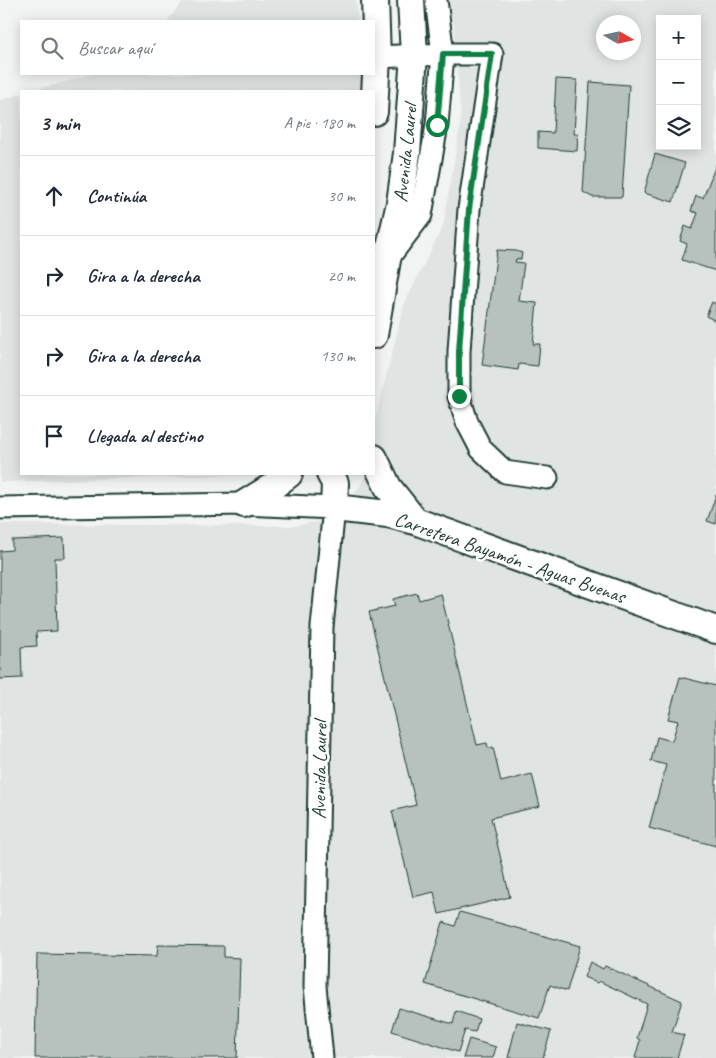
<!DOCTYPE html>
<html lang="es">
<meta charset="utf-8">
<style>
:root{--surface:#fff;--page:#f6f6f7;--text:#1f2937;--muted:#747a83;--line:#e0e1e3}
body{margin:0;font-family:Caveat,sans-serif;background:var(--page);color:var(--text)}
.controls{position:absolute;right:15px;top:15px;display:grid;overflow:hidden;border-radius:0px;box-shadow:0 2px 12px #0003}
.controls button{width:45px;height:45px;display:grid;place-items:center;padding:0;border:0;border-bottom:1px solid var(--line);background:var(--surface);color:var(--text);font:25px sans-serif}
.compass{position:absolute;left:596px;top:15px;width:45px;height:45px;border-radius:50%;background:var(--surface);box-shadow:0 2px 12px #0003;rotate:99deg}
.stop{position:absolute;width:15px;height:15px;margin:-11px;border:4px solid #0b8043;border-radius:50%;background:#fff}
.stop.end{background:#0b8043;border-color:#fff;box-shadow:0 1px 5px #0008}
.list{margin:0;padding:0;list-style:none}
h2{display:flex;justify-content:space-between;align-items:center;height:65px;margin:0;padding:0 20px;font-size:21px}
h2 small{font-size:16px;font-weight:400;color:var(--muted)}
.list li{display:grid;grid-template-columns:32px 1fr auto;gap:15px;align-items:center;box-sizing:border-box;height:80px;padding:0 20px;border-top:1px solid var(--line)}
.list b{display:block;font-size:19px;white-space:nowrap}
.list em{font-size:16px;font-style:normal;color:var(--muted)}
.icon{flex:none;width:28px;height:28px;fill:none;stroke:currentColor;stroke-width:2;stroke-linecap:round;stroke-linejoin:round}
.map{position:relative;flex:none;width:716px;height:1058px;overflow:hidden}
.search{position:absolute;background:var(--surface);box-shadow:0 2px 12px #0003;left:20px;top:20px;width:355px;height:55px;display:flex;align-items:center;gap:12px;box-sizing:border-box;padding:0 18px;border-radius:0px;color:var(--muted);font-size:19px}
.panel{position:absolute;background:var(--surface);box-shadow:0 2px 12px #0003;left:20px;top:90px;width:355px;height:385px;border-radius:0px}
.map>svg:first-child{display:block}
</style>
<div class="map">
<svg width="716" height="1058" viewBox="0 0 716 1058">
<rect width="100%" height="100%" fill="#f2f3f3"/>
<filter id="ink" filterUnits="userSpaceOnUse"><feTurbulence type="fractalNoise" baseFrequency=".02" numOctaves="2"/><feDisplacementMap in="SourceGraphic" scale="10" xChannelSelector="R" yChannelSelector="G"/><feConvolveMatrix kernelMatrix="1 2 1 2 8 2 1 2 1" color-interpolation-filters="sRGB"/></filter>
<g filter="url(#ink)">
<!-- built -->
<path fill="#e0e4e3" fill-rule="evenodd" d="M 214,0 L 356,0 L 358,21 L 167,21 L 182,3 Z
M 447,0 L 716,0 L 716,1058 L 0,1058 L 0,524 L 296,526 L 329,519 L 347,503 L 360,486 L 366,474 L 374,474 L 375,421 L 404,305 L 443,226 L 461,121 L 454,26 ZM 660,19 L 697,19 L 697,146 L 660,146 ZM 604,22 L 634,22 L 634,52 L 604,52 Z
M 93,74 L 362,74 L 363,91 L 31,91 Z
M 21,94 L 21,474 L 262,474 L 0,482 L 0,100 Z"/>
<!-- building -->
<path fill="#b7c1bd" stroke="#1f3d34" d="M 556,79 L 577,80 L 574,134 L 578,134 L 577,151 L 538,148 L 538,132 L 553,133 Z
M 590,82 L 629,85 L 622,197 L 592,197 L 583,192 Z
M 655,154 L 685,163 L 673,202 L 644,193 Z
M 716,165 L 716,271 L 682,260 L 687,244 L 680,241 L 685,226 L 692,229 L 698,213 L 691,211 L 696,196 L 703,198 Z
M 497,250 L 516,251 L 522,253 L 521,259 L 516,259 L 515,262 L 524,263 L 519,301 L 537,303 L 533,344 L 540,344 L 538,366 L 519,364 L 518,370 L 482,365 Z
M 712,302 L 716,304 L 716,321 L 706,316 Z
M 716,495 L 716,524 L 707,521 Z
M 64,538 L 65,558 L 55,558 L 57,631 L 36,632 L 37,646 L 21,647 L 22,678 L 0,679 L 0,551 L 12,550 L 12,540 Z
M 417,593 L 419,600 L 441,594 L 477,745 L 487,743 L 488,748 L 493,747 L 501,782 L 532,774 L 540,806 L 491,818 L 510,897 L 439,914 L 434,892 L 413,897 L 392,811 L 416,805 L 369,612 L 395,606 L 393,599 Z
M 680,677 L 716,686 L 716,846 L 649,828 L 666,765 L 651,761 L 657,737 L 672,741 L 678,721 L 668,719 Z
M 460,912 L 580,946 L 567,991 L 550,985 L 539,1018 L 425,984 L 443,922 L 455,926 Z
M 158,945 L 224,946 L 224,957 L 240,958 L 237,1058 L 35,1058 L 37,954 L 157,956 Z
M 590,962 L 603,969 L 605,966 L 682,1001 L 672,1032 L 684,1035 L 677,1058 L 635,1058 L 640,1040 L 637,1038 L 647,1004 L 599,981 L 597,983 L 584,977 Z
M 399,1008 L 453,1024 L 456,1011 L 479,1019 L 475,1032 L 465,1030 L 458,1052 L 392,1031 Z
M 517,1022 L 551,1031 L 543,1058 L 508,1058 Z
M 469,1039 L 496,1047 L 493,1058 L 463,1058 Z"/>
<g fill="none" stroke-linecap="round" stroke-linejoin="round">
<defs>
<path id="minor" d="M 377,57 L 443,54 L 492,54 L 469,209 L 459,351 L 459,396 L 467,422 L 481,449 L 505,472 L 547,478
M 389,257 L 421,215 L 437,125 L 443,54 L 436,0
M 0,508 L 244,504 L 334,508 L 322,627 L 315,986 L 322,1058"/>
<path id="major" d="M 374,112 L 377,57 L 375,0
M 374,335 L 387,260 L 400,203 L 407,153 L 414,55 L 411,0
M 374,458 L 388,487 L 415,521
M 330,474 L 335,483 L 334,508 L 388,514 L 415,521 L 716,630
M 244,504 L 273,486 L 289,474"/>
</defs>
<!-- minor casing -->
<use href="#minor" stroke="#1f3d34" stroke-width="25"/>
<!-- major casing -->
<use href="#major" stroke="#1f3d34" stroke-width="30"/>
<!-- minor -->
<use href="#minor" stroke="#fff" stroke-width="21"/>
<!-- major -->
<use href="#major" stroke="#fff" stroke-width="26"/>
</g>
</g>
<g fill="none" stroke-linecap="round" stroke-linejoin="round" filter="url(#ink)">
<!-- route -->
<path stroke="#0b8043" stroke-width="6" d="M 437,125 L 443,54 L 492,54 L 469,209 L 459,351 L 459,396"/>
</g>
<g text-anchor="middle" stroke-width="5" stroke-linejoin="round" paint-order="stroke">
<!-- street labels -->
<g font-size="20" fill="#1f3d34" stroke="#fff">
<text transform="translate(405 153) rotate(-84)" y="7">Avenida Laurel</text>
<text transform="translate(510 557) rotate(19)" y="7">Carretera Bayamón - Aguas Buenas</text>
<text transform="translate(319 770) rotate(-89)" y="7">Avenida Laurel</text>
</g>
</g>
</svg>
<div class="controls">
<button>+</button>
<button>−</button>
<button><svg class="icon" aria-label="layers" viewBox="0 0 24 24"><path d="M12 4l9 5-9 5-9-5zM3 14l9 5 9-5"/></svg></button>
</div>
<svg class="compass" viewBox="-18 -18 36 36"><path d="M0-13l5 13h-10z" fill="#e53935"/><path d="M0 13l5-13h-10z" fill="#747a83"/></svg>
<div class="stop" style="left:437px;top:125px"></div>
<div class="stop end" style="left:459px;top:396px"></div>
<div class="search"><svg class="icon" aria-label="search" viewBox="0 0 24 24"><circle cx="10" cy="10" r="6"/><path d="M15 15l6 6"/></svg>Buscar aquí</div>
<section class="panel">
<h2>3 min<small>A pie · 180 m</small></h2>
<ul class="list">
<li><svg class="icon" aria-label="ahead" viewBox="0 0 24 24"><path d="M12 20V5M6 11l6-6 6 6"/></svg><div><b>Continúa</b></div><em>30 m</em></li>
<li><svg class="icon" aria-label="right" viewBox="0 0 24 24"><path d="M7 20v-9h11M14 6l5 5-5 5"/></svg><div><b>Gira a la derecha</b></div><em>20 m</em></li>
<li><svg class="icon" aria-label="right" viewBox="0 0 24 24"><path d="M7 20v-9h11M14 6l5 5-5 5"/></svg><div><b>Gira a la derecha</b></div><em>130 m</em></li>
<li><svg class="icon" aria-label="arrive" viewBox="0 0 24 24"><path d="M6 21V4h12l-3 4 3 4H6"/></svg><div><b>Llegada al destino</b></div></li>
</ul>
</section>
</div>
